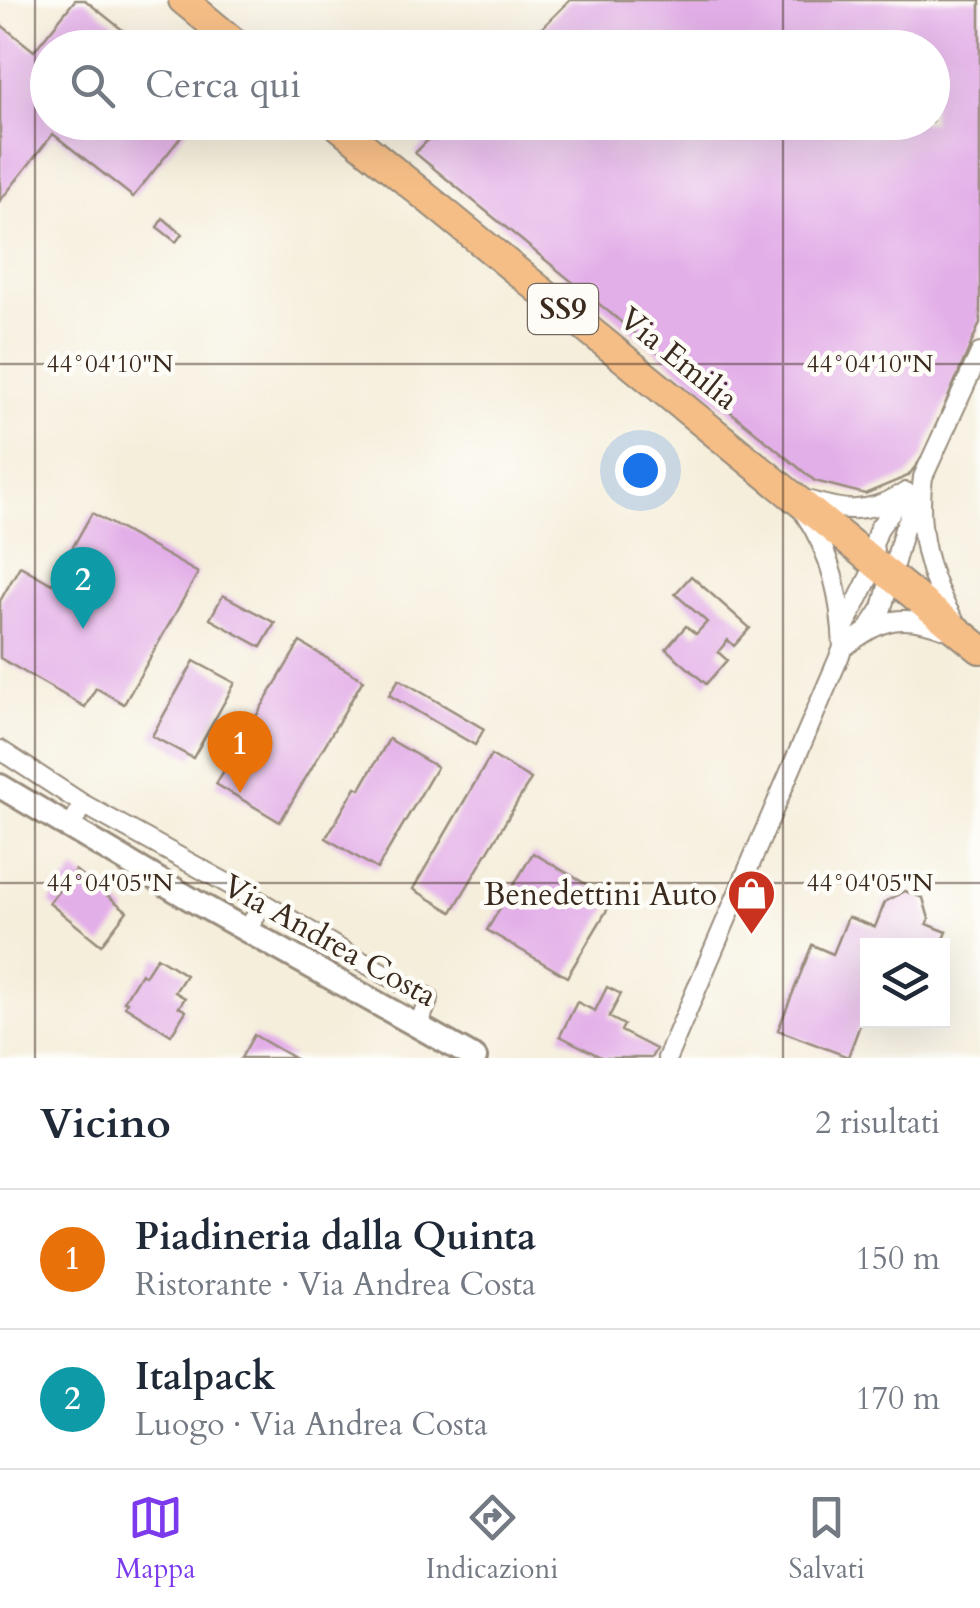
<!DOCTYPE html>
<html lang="it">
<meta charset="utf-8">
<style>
:root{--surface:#fff;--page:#f2f2f3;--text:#1f2937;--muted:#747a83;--line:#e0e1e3;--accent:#7c3aed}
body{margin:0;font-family:Cardo,serif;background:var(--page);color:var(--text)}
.controls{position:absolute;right:30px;bottom:30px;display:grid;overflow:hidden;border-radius:0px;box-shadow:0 10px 40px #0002}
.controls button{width:90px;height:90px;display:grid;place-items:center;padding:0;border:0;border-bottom:2px solid var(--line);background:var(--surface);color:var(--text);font:50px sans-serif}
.you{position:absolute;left:640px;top:470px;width:35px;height:35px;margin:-25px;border:8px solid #fff;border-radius:50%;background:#1a73e8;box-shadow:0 0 0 15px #1a73e833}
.badge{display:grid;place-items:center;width:65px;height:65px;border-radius:50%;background:var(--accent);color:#fff;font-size:32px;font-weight:700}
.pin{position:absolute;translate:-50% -82px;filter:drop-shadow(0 2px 5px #0008)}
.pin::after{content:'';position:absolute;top:52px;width:35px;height:30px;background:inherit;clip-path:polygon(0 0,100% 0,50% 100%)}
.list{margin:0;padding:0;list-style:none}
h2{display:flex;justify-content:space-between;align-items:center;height:130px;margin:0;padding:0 40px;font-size:42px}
h2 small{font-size:32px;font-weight:400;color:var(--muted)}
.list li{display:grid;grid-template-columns:65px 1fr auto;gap:30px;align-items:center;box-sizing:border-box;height:140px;padding:0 40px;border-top:2px solid var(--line)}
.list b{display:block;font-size:38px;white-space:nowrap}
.list p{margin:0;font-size:32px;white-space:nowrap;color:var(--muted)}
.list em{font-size:32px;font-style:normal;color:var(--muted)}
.icon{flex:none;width:55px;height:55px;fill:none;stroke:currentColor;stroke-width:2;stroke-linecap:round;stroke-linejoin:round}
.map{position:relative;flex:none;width:980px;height:1058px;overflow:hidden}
.search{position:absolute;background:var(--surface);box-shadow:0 10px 40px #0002;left:30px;right:30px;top:30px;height:110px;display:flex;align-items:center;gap:25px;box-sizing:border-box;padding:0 35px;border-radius:55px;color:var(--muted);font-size:38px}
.sheet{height:410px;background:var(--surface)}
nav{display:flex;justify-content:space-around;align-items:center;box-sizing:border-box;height:140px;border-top:2px solid var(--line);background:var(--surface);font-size:28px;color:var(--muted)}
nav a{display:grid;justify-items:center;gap:5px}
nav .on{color:var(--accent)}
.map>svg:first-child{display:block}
</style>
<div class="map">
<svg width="980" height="1058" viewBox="0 0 980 1058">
<rect width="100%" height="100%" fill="#fdfcf7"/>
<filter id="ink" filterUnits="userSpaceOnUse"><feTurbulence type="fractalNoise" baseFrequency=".01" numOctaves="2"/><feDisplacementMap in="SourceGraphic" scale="20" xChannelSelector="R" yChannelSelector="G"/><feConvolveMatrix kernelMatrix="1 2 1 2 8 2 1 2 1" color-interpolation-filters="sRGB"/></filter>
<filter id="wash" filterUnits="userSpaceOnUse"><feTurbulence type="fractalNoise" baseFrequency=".0048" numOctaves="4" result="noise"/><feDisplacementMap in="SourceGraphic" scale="40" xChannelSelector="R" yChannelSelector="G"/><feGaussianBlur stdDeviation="2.25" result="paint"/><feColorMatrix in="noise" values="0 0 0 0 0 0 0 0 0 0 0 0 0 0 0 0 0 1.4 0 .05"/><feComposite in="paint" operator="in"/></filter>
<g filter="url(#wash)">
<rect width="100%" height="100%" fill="#f5eedb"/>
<g id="blocks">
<!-- building -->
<path fill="#e3afe8" d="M 75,0 L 85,0 L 145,48 L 48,48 L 48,122 L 180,122 L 188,128 L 133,197 L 53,134 L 0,201 L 0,24 L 34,51 Z
M 570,0 L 980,0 L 980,323 L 922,458 L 908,476 L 865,494 L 815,481 L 415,153 L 446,122 L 932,122 L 932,48 L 522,48 Z
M 163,218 L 182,234 L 176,242 L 157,227 Z
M 92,513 L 198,573 L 124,704 L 96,688 L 85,707 L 0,658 L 0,601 L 20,566 L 52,584 Z
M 691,576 L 750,628 L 734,646 L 728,640 L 718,652 L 727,660 L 706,684 L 666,649 L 686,626 L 696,634 L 707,622 L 675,594 Z
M 223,595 L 275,623 L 261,647 L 210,619 Z
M 300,642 L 363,680 L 280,822 L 216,784 Z
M 194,661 L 235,683 L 193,758 L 152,736 Z
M 399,679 L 484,729 L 475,745 L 389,695 Z
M 389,739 L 437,767 L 377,869 L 326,838 L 356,787 L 360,789 Z
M 491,755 L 531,779 L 452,912 L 413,889 Z
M 533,853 L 613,900 L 567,977 L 487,930 Z
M 75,870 L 127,911 L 101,945 L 49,903 Z
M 905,891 L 923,898 L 929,919 L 927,924 L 947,932 L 941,946 L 868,946 L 868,1016 L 864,1014 L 848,1057 L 778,1030 L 812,945 L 833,954 L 848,917 L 875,927 L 885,902 Z
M 157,957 L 186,975 L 175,992 L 185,998 L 179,1007 L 186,1011 L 171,1035 L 125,1006 L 127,1002 L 124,1001 L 141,973 L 145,976 Z
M 607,987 L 621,994 L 609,1017 L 624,1025 L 621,1031 L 656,1049 L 651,1058 L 603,1058 L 560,1036 L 577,1002 L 595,1011 Z
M 254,1035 L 294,1058 L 241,1058 Z"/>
</g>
</g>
<g filter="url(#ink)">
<use href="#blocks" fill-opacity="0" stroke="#988c7c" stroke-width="2.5"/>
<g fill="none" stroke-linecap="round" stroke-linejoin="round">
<defs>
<path id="minor" d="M 803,499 C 840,510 863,516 898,496
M 955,622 C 928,579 916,527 923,477 L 980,353
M 845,626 L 876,563 L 873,545 L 879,528 L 906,492
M 869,628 L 882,608 L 904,529 L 918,499
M 843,648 C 883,618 900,612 948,630
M 0,750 L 83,804
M 70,828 L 83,804 L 263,903
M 247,931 L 263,903 L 348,954 L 429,998 L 418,1026
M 667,1058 L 843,648 C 841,599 832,554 804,513"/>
<path id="tertiary" d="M 0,786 L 194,901 L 475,1058"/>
<path id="primary" d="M 183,0 L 241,48
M 334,122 L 980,649"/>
</defs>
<!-- minor casing -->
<use href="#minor" stroke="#988c7c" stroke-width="22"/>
<!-- tertiary casing -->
<use href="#tertiary" stroke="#988c7c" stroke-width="28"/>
<!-- primary casing -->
<use href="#primary" stroke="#988c7c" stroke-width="32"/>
<!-- minor -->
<use href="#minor" stroke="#fff" stroke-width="18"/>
<!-- tertiary -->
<use href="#tertiary" stroke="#fff" stroke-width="22"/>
<!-- primary -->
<use href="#primary" stroke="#f6be87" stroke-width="28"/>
</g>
</g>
<!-- ticks -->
<path fill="none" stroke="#3b2a1e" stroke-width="2.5" stroke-opacity="0.45" d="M 35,0 L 35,1058M 783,0 L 783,48M 783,122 L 783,1058M 0,364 L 980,364M 0,883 L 980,883"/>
<!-- icons -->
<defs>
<symbol id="shop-pin" viewBox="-11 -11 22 30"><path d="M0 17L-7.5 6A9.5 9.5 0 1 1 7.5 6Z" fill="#c8321e" stroke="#fdfcf7"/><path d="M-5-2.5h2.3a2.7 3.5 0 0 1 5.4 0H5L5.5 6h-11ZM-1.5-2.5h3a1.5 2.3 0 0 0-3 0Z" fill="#fff"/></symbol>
</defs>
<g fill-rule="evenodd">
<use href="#shop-pin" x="724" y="866" width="55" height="75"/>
</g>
<g text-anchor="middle" stroke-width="9" stroke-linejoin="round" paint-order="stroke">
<!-- shield labels -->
<rect fill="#fdfcf7" stroke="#75695f" stroke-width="2.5" x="528" y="284" width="70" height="50" rx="8"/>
<g font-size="30" font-weight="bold" fill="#3b2a1e">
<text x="563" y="319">SS9</text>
</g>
<!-- street labels -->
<g font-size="32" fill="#3b2a1e" stroke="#fdfcf7">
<text transform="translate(679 358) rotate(39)" y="11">Via Emilia</text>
<text transform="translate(330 940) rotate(29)" y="11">Via Andrea Costa</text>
</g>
<!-- poi labels -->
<g font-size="32" fill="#3b2a1e" stroke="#fdfcf7" text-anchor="end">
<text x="717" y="905">Benedettini Auto</text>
</g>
</g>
<g font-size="25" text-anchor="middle" fill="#3b2a1e" stroke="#fdfcf7" stroke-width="9" stroke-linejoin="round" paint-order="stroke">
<text x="110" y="372">44°04'10"N</text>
<text x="870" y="372">44°04'10"N</text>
<text x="110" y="891">44°04'05"N</text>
<text x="870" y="891">44°04'05"N</text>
</g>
</svg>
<div class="controls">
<button><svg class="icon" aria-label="layers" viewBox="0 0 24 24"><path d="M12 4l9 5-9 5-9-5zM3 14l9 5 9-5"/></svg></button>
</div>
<div class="you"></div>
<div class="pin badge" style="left:240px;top:793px;background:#e8710a">1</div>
<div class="pin badge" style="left:83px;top:629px;background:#0f9aa8">2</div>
<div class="search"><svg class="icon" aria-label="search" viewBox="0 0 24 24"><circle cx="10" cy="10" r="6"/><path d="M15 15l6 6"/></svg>Cerca qui</div>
</div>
<section class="sheet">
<h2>Vicino<small>2 risultati</small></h2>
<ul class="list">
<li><span class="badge" style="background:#e8710a">1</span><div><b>Piadineria dalla Quinta</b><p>Ristorante · Via Andrea Costa</p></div><em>150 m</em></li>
<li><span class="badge" style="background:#0f9aa8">2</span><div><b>Italpack</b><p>Luogo · Via Andrea Costa</p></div><em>170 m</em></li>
</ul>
</section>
<nav>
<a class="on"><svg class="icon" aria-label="map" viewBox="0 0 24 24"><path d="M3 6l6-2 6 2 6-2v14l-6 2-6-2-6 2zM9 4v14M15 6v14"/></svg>Mappa</a>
<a><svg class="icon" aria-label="directions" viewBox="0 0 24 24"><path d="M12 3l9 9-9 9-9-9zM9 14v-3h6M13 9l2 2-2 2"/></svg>Indicazioni</a>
<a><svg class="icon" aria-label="saved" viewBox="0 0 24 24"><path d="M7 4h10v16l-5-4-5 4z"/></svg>Salvati</a>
</nav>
